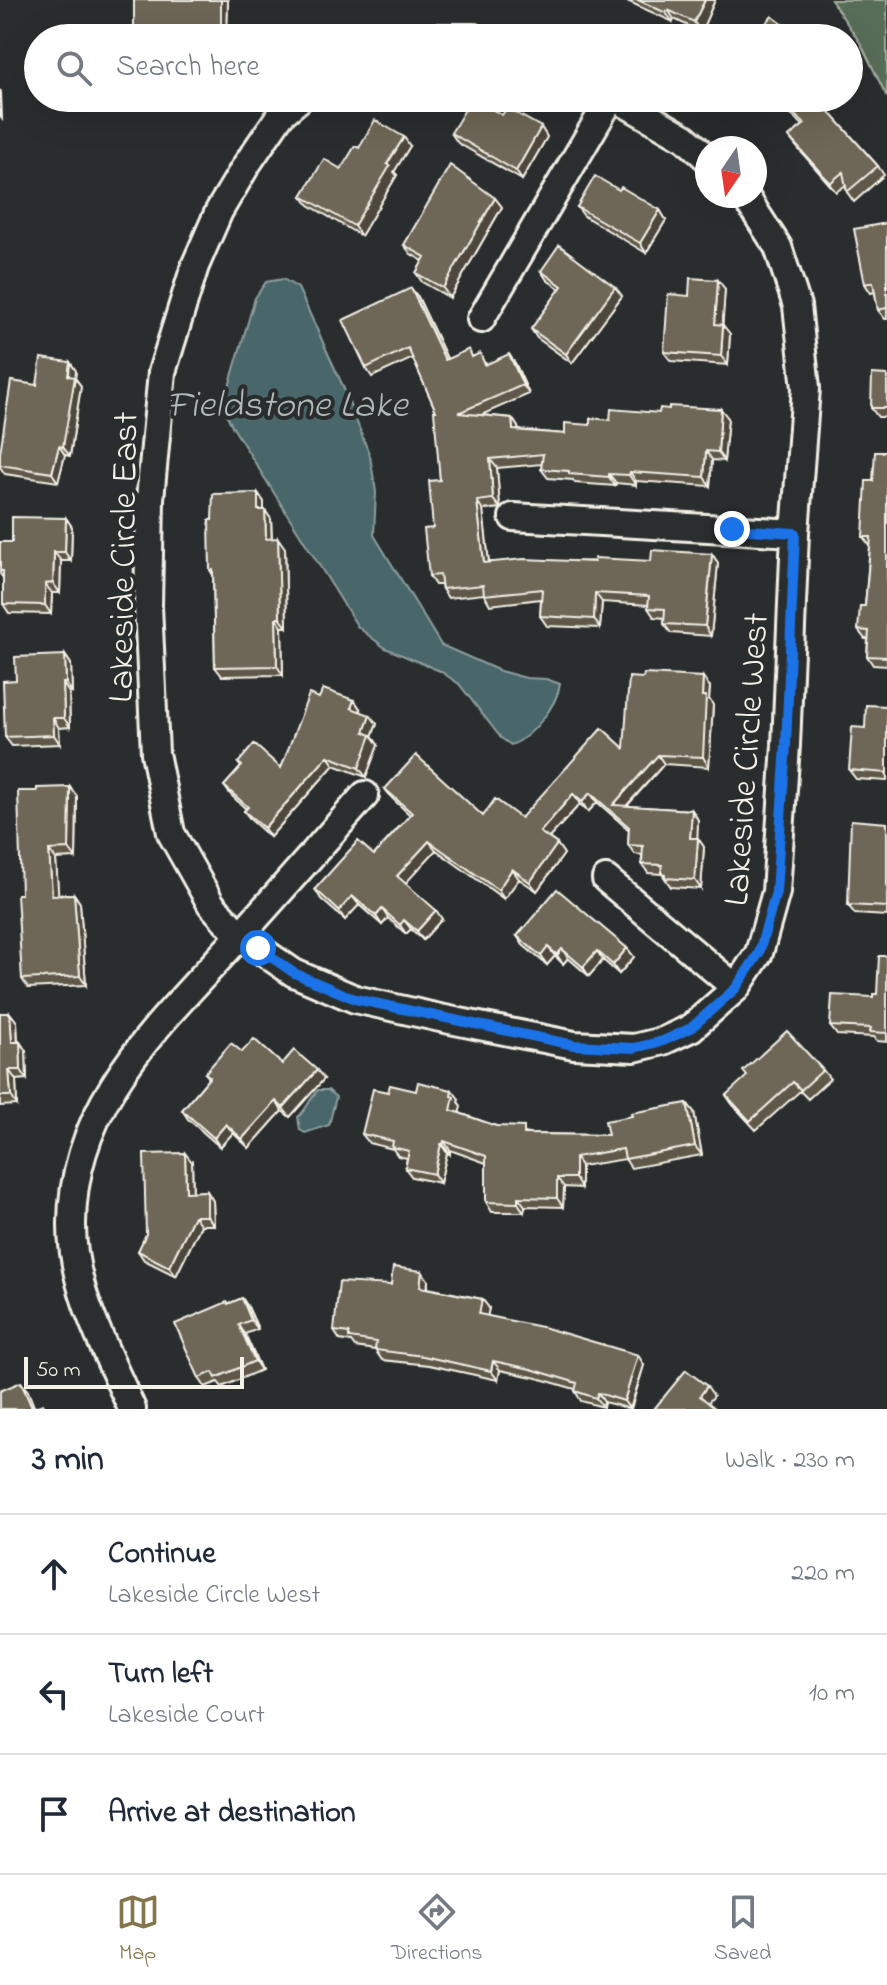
<!DOCTYPE html>
<meta charset="utf-8">
<style>
:root{--surface:#fff;--page:#f2f2f3;--text:#1f2937;--muted:#747a83;--line:#e0e1e3;--accent:#84754c}
body{margin:0;font-family:"Indie Flower",sans-serif;background:var(--page);color:var(--text)}
.compass{position:absolute;left:695px;top:136px;width:72px;height:72px;border-radius:50%;background:var(--surface);box-shadow:0 8px 32px #0002;rotate:193deg}
.scale{position:absolute;left:24px;bottom:20px;width:220px;box-sizing:border-box;padding-left:8px;border:4px solid #f4f1e8;border-top:0;font-size:22px;line-height:28px;white-space:nowrap;color:#f4f1e8;-webkit-text-stroke:6px #2a2d2e;paint-order:stroke}
.stop{position:absolute;width:24px;height:24px;margin:-18px;border:6px solid #1a73e8;border-radius:50%;background:#fff}
.stop.end{background:#1a73e8;border-color:#fff;box-shadow:0 2px 8px #0008}
.list{margin:0;padding:0;list-style:none}
h2{display:flex;justify-content:space-between;align-items:center;height:104px;margin:0;padding:0 32px;font-size:34px}
h2 small{font-size:26px;font-weight:400;color:var(--muted)}
.list li{display:grid;grid-template-columns:52px 1fr auto;gap:24px;align-items:center;box-sizing:border-box;height:120px;padding:0 32px;border-top:2px solid var(--line)}
.list b{display:block;font-size:30px;white-space:nowrap}
.list p{margin:0;font-size:26px;white-space:nowrap;color:var(--muted)}
.list em{font-size:26px;font-style:normal;color:var(--muted)}
.icon{flex:none;width:44px;height:44px;fill:none;stroke:currentColor;stroke-width:2;stroke-linecap:round;stroke-linejoin:round}
.map{position:relative;flex:none;width:887px;height:1409px;overflow:hidden}
.search{position:absolute;background:var(--surface);box-shadow:0 8px 32px #0002;left:24px;right:24px;top:24px;height:88px;display:flex;align-items:center;gap:20px;box-sizing:border-box;padding:0 28px;border-radius:44px;color:var(--muted);font-size:30px}
.sheet{height:464px;background:var(--surface)}
nav{display:flex;justify-content:space-around;align-items:center;box-sizing:border-box;height:112px;border-top:2px solid var(--line);background:var(--surface);font-size:22px;color:var(--muted)}
nav a{display:grid;justify-items:center;gap:4px}
nav .on{color:var(--accent)}
.map>svg:first-child{display:block}
</style>
<div class="map">
<svg width="887" height="1409" viewBox="0 0 887 1409">
<rect width="100%" height="100%" fill="#2a2d2e"/>
<filter id="ink" filterUnits="userSpaceOnUse"><feTurbulence type="fractalNoise" baseFrequency=".0125" numOctaves="2"/><feDisplacementMap in="SourceGraphic" scale="16" xChannelSelector="R" yChannelSelector="G"/><feConvolveMatrix kernelMatrix="1 2 1 2 8 2 1 2 1" color-interpolation-filters="sRGB"/></filter>
<g filter="url(#ink)">
<!-- green -->
<path fill="#596d58" stroke="#a6afa0" stroke-width="2" d="M 831,0 L 887,0 L 887,97 L 861,44 Z"/>
<!-- water -->
<path fill="#48666b" stroke="#8d9e9d" stroke-width="2" d="M 283,279 L 298,288 L 342,384 L 370,456 L 376,492 L 374,535 L 441,645 L 500,671 L 526,678 L 546,679 L 560,684 C 557,705 532,738 511,745 L 501,738 L 459,684 L 440,671 L 385,648 L 358,627 L 232,426 L 223,407 L 255,298 L 266,282 Z
M 318,1090 L 328,1090 L 336,1097 L 329,1125 L 305,1133 L 300,1130 L 298,1117 C 308,1108 309,1099 318,1090 Z"/>
<g fill="none" stroke-linecap="round" stroke-linejoin="round">
<defs>
<path id="street" d="M 412,38 L 474,38
M 300,98 L 281,114 L 247,164 L 219,211 L 195,266 L 162,372 L 150,499 L 148,606 L 155,753 L 171,833 L 211,904 L 240,936 L 294,973 L 355,999 L 440,1018 L 574,1045 L 634,1048 L 663,1041 L 691,1028 L 736,988 L 759,953 L 776,892 L 786,745 L 795,533 L 806,388 L 797,306 L 778,247 L 745,196
M 616,98 L 685,138 L 707,158
M 481,319 L 611,98
M 513,517 L 795,533
M 606,879 L 736,988
M 132,1409 C 107,1352 72,1290 72,1226 C 71,1103 160,1024 236,940 C 280,892 322,843 365,795"/>
</defs>
<!-- street casing -->
<use href="#street" stroke="#f4f1e8" stroke-width="32"/>
<!-- street -->
<use href="#street" stroke="#2a2d2e" stroke-width="26"/>
</g>
<!-- wall -->
<path fill="#5f584a" stroke="#f4f1e8" stroke-width="2" d="M 228,0 L 227,38 L 140,38 L 134,28 Z
M 625,0 L 715,0 L 701,32 L 674,19 L 673,22 Z
M 747,98 L 769,98 L 759,109 Z
M 771,98 L 817,98 L 878,166 L 884,175 L 854,202 L 847,192 L 846,185 L 836,192 L 796,146 L 789,137 L 803,125 Z
M 502,115 L 541,127 L 547,137 L 522,180 L 458,143 L 451,133 Z
M 410,146 L 394,172 L 397,175 L 361,236 L 309,205 L 302,196 L 341,169 L 359,148 Z
M 619,190 L 660,210 L 666,220 L 646,253 L 584,216 L 577,207 Z
M 495,198 L 502,207 L 450,298 L 422,282 L 416,273 L 423,261 L 411,254 L 404,245 Z
M 887,223 L 887,319 L 885,319 L 878,310 L 875,292 L 871,293 L 865,284 Z
M 541,271 L 615,287 L 622,296 L 572,363 L 537,338 L 531,329 L 560,289 L 547,280 Z
M 725,289 L 722,325 L 730,334 L 728,365 L 671,361 L 664,352 L 689,296 Z
M 418,297 L 447,359 L 474,356 L 487,364 L 515,363 L 529,394 L 481,415 L 512,418 L 518,427 L 519,430 L 565,434 L 590,425 L 610,420 L 728,418 L 724,461 L 712,460 L 710,486 L 636,481 L 636,485 L 616,483 L 615,486 L 575,483 L 573,480 L 548,478 L 541,469 L 542,464 L 497,468 L 500,508 L 483,510 L 489,562 L 651,561 L 712,554 L 718,563 L 711,636 L 671,633 L 664,624 L 665,618 L 654,617 L 648,608 L 648,605 L 602,602 L 600,628 L 547,626 L 540,616 L 541,599 L 490,605 L 484,594 L 448,598 L 442,589 L 441,585 L 435,585 L 429,576 L 433,528 L 440,480 L 436,411 L 413,358 L 372,377 L 366,368 Z
M 70,362 L 76,371 L 75,378 L 81,386 L 70,456 L 65,455 L 58,482 L 5,474 L 0,467 L 0,453 L 37,385 Z
M 887,375 L 887,417 L 878,417 L 871,408 Z
M 887,452 L 887,666 L 873,665 L 867,656 L 868,639 L 865,639 L 858,630 L 865,606 L 870,546 L 863,537 L 873,481 Z
M 258,493 L 264,502 L 264,510 L 271,519 L 272,539 L 285,548 L 287,627 L 282,627 L 283,675 L 222,676 L 215,667 L 213,575 L 210,570 L 212,520 Z
M 66,518 L 72,527 L 71,561 L 61,561 L 60,593 L 52,593 L 51,614 L 9,613 L 3,604 L 3,578 L 0,574 L 0,542 L 12,542 Z
M 65,655 L 71,664 L 72,692 L 69,693 L 70,727 L 59,728 L 60,744 L 12,746 L 5,737 L 16,680 Z
M 710,687 L 709,699 L 713,705 L 709,767 L 664,764 L 627,806 L 692,810 L 698,820 L 697,838 L 704,847 L 701,889 L 671,887 L 662,874 L 648,873 L 642,864 L 642,855 L 635,854 L 628,845 L 629,830 L 597,802 L 588,812 L 580,804 L 549,838 L 557,844 L 564,854 L 537,891 L 519,879 L 504,899 L 436,850 L 405,883 L 442,919 L 423,940 L 411,929 L 406,934 L 388,918 L 382,925 L 359,905 L 345,920 L 321,899 L 315,889 L 374,855 L 410,815 L 392,798 L 385,789 L 483,816 L 521,818 L 624,748 Z
M 319,698 L 354,700 L 361,710 L 360,711 L 377,724 L 372,736 L 378,745 L 366,777 L 334,765 L 270,837 L 251,820 L 244,811 L 246,809 L 231,795 L 224,786 L 241,767 L 238,763 L 281,768 Z
M 887,706 L 887,781 L 856,779 L 849,770 L 865,728 Z
M 77,796 L 76,858 L 56,859 L 58,894 L 74,894 L 80,903 L 86,985 L 28,988 L 22,979 L 21,894 Z
M 887,823 L 887,916 L 855,914 L 848,905 Z
M 517,936 L 627,948 L 634,957 L 619,974 L 603,960 L 589,976 L 568,958 L 563,964 L 555,956 L 547,965 L 523,945 Z
M 887,956 L 887,1042 L 877,1041 L 874,1037 L 837,1035 L 830,1026 L 877,994 Z
M 0,1013 L 10,1013 L 17,1022 L 18,1042 L 20,1042 L 26,1051 L 27,1079 L 16,1080 L 17,1105 L 0,1106 Z
M 242,1052 L 282,1064 L 324,1079 L 290,1117 L 282,1111 L 249,1148 L 233,1133 L 220,1147 L 188,1119 L 182,1110 L 209,1078 L 205,1073 Z
M 823,1070 L 830,1079 L 808,1099 L 800,1091 L 756,1130 L 732,1104 L 726,1095 Z
M 416,1091 L 459,1099 L 458,1102 L 461,1106 L 459,1113 L 496,1126 L 529,1134 L 608,1135 L 632,1116 L 687,1103 L 694,1112 L 702,1155 L 631,1168 L 625,1159 L 581,1166 L 581,1188 L 564,1187 L 563,1207 L 525,1206 L 524,1212 L 492,1212 L 486,1202 L 486,1163 L 450,1150 L 450,1154 L 447,1153 L 440,1183 L 412,1177 L 405,1168 L 407,1158 L 398,1156 L 393,1149 L 369,1143 L 362,1134 L 388,1092 Z
M 192,1162 L 193,1192 L 207,1191 L 213,1201 L 214,1225 L 201,1225 L 176,1276 L 144,1260 L 138,1251 Z
M 428,1280 L 428,1288 L 482,1299 L 489,1308 L 487,1316 L 644,1365 L 631,1409 L 604,1402 L 603,1407 L 581,1401 L 575,1391 L 575,1389 L 537,1378 L 500,1370 L 498,1380 L 429,1365 L 382,1360 L 375,1350 L 355,1347 L 351,1342 L 340,1340 L 334,1331 L 391,1285 Z
M 242,1298 L 248,1307 L 258,1329 L 245,1334 L 261,1370 L 222,1387 L 218,1382 L 205,1387 L 199,1378 L 228,1304 Z"/>
<!-- shaded-wall -->
<path fill="#4d473c" stroke="#f4f1e8" stroke-width="2" d="M 221,0 L 228,0 L 227,38 L 221,38 Z
M 705,0 L 715,0 L 701,32 L 694,22 Z
M 668,10 L 674,19 L 673,22 L 666,13 Z
M 824,25 L 830,34 L 830,38 L 824,38 Z
M 0,90 L 1,92 L 2,119 L 0,116 Z
M 755,98 L 769,98 L 759,109 L 753,100 Z
M 541,127 L 547,137 L 522,180 L 516,171 Z
M 404,137 L 410,146 L 394,172 L 397,175 L 361,236 L 354,226 L 387,164 Z
M 495,198 L 502,207 L 450,298 L 443,288 Z
M 660,210 L 666,220 L 646,253 L 640,243 Z
M 718,280 L 725,289 L 722,333 L 715,324 Z
M 615,287 L 622,296 L 572,363 L 566,354 Z
M 411,288 L 418,297 L 452,369 L 445,360 Z
M 723,325 L 730,334 L 728,365 L 721,356 Z
M 509,354 L 515,363 L 529,394 L 523,385 Z
M 70,362 L 76,371 L 75,378 L 81,386 L 70,456 L 63,447 Z
M 721,409 L 728,418 L 724,461 L 718,452 Z
M 512,418 L 518,427 L 519,439 L 513,430 Z
M 59,446 L 65,455 L 58,482 L 52,473 Z
M 706,451 L 712,460 L 710,486 L 704,477 Z
M 490,459 L 497,468 L 500,508 L 493,499 Z
M 630,472 L 636,481 L 636,485 L 629,475 Z
M 609,474 L 616,483 L 615,486 L 609,477 Z
M 258,493 L 264,502 L 264,519 L 258,510 Z
M 477,501 L 483,510 L 490,572 L 484,563 Z
M 265,510 L 271,519 L 272,548 L 266,539 Z
M 66,518 L 72,527 L 71,561 L 65,552 Z
M 278,538 L 285,548 L 287,627 L 280,618 Z
M 54,552 L 61,561 L 60,593 L 53,583 Z
M 712,554 L 718,563 L 711,636 L 705,626 Z
M 45,584 L 52,593 L 51,614 L 45,605 Z
M 595,593 L 602,602 L 600,628 L 594,619 Z
M 276,618 L 282,627 L 283,675 L 277,666 Z
M 65,655 L 71,664 L 72,692 L 66,683 Z
M 703,677 L 710,687 L 709,699 L 713,705 L 709,767 L 703,757 L 702,696 Z
M 63,683 L 69,693 L 70,727 L 64,718 Z
M 354,700 L 361,710 L 358,717 L 351,708 Z
M 370,715 L 377,724 L 372,736 L 378,745 L 366,777 L 359,768 L 364,732 Z
M 53,718 L 59,728 L 60,744 L 54,735 Z
M 658,755 L 664,764 L 619,814 L 613,805 Z
M 328,756 L 334,765 L 270,837 L 264,828 Z
M 70,787 L 77,796 L 76,858 L 69,849 Z
M 590,793 L 597,802 L 588,812 L 582,802 Z
M 573,794 L 580,804 L 546,841 L 540,832 Z
M 692,810 L 698,820 L 697,847 L 690,838 Z
M 698,838 L 704,847 L 701,889 L 695,880 Z
M 429,841 L 436,850 L 404,885 L 397,876 Z
M 557,844 L 564,854 L 537,891 L 530,882 Z
M 49,850 L 56,859 L 59,904 L 52,895 Z
M 512,869 L 519,879 L 504,899 L 498,890 Z
M 74,894 L 80,903 L 86,985 L 80,976 Z
M 352,896 L 359,905 L 345,920 L 339,911 Z
M 382,909 L 388,918 L 382,925 L 376,916 Z
M 436,910 L 442,919 L 423,940 L 417,931 Z
M 404,920 L 411,929 L 406,934 L 400,925 Z
M 548,947 L 555,956 L 547,965 L 541,956 Z
M 627,948 L 634,957 L 619,974 L 613,965 Z
M 562,949 L 568,958 L 563,964 L 557,955 Z
M 597,951 L 603,960 L 589,976 L 583,967 Z
M 10,1013 L 17,1022 L 18,1051 L 12,1042 Z
M 20,1042 L 26,1051 L 27,1079 L 21,1070 Z
M 9,1070 L 16,1080 L 17,1105 L 11,1096 Z
M 317,1070 L 324,1079 L 290,1117 L 283,1108 Z
M 452,1090 L 459,1099 L 458,1102 L 461,1106 L 458,1119 L 451,1110 L 451,1096 Z
M 276,1101 L 282,1111 L 249,1148 L 242,1139 Z
M 687,1103 L 694,1112 L 702,1155 L 695,1146 Z
M 226,1124 L 233,1133 L 220,1147 L 214,1138 Z
M 444,1141 L 450,1150 L 450,1154 L 443,1144 Z
M 441,1144 L 447,1153 L 440,1183 L 434,1174 Z
M 185,1153 L 192,1162 L 193,1201 L 186,1192 Z
M 575,1157 L 581,1166 L 581,1188 L 575,1178 Z
M 557,1178 L 564,1187 L 563,1207 L 557,1198 Z
M 207,1191 L 213,1201 L 214,1225 L 207,1216 Z
M 518,1197 L 525,1206 L 524,1212 L 518,1203 Z
M 194,1216 L 201,1225 L 176,1276 L 169,1267 Z
M 422,1271 L 428,1280 L 427,1296 L 420,1287 Z
M 242,1298 L 248,1307 L 258,1329 L 251,1320 Z
M 482,1299 L 489,1308 L 486,1323 L 479,1314 Z
M 239,1325 L 245,1334 L 261,1370 L 255,1361 Z
M 638,1355 L 644,1365 L 630,1409 L 624,1401 Z
M 493,1361 L 500,1370 L 498,1380 L 491,1371 Z
M 21,1382 L 28,1391 L 35,1409 L 33,1409 Z
M 707,1386 L 714,1396 L 706,1405 L 700,1396 Z
M 598,1393 L 604,1402 L 603,1407 L 596,1398 Z"/>
<!-- building -->
<path fill="#6e6656" stroke="#f4f1e8" stroke-width="2" d="M 134,0 L 221,0 L 221,38 L 185,38 L 185,29 L 134,28 Z
M 638,0 L 705,0 L 694,22 L 668,10 L 666,13 Z
M 772,16 L 801,38 L 753,38 Z
M 824,25 L 824,38 L 813,38 Z
M 472,98 L 502,115 L 507,108 L 541,127 L 516,171 L 451,133 Z
M 775,98 L 817,98 L 878,166 L 847,192 L 843,172 L 830,183 L 789,137 L 805,124 Z
M 375,120 L 404,137 L 387,164 L 390,166 L 354,226 L 302,196 L 324,159 L 341,169 L 355,146 L 359,148 Z
M 450,165 L 495,198 L 443,288 L 416,273 L 425,257 L 404,245 Z
M 595,176 L 619,190 L 621,187 L 660,210 L 640,243 L 577,207 Z
M 887,223 L 887,308 L 878,310 L 873,282 L 865,284 L 854,229 Z
M 559,245 L 615,287 L 566,354 L 531,329 L 562,286 L 541,271 Z
M 690,278 L 718,280 L 715,324 L 723,325 L 721,356 L 664,352 L 668,294 L 689,296 Z
M 411,288 L 445,360 L 469,349 L 472,357 L 480,353 L 485,365 L 509,354 L 523,385 L 458,413 L 512,418 L 513,430 L 565,434 L 565,423 L 590,425 L 590,418 L 610,420 L 611,409 L 659,413 L 660,408 L 669,409 L 669,406 L 721,409 L 718,452 L 706,451 L 704,477 L 630,472 L 629,475 L 609,474 L 609,477 L 569,474 L 569,471 L 541,469 L 543,454 L 490,459 L 493,499 L 477,501 L 484,563 L 524,559 L 594,562 L 595,558 L 651,561 L 652,550 L 712,554 L 705,626 L 664,624 L 665,609 L 648,608 L 649,596 L 595,593 L 594,619 L 540,616 L 542,589 L 484,595 L 483,585 L 442,589 L 440,575 L 429,576 L 424,529 L 433,528 L 429,481 L 440,480 L 434,411 L 436,411 L 408,348 L 366,368 L 343,320 Z
M 41,358 L 70,362 L 68,376 L 75,377 L 63,447 L 59,446 L 52,473 L 0,465 L 0,453 L 11,381 L 37,385 Z
M 872,374 L 887,375 L 887,408 L 871,408 Z
M 875,452 L 887,452 L 887,657 L 867,656 L 869,631 L 858,630 L 860,606 L 865,606 L 871,537 L 863,537 L 866,481 L 873,481 Z
M 258,493 L 258,510 L 265,510 L 266,539 L 278,538 L 280,618 L 276,618 L 277,666 L 215,667 L 213,570 L 210,570 L 209,520 L 212,520 L 213,494 Z
M 12,517 L 66,518 L 65,552 L 54,552 L 53,583 L 45,584 L 45,605 L 3,604 L 3,571 L 0,571 L 0,542 L 12,542 Z
M 65,655 L 66,683 L 63,683 L 64,718 L 53,718 L 54,735 L 5,737 L 3,681 L 16,680 L 15,657 Z
M 644,674 L 703,677 L 702,696 L 706,696 L 703,757 L 658,755 L 613,805 L 692,810 L 690,838 L 698,838 L 695,880 L 665,878 L 665,875 L 662,874 L 662,865 L 642,864 L 643,846 L 628,845 L 629,827 L 590,793 L 582,802 L 573,794 L 540,832 L 557,844 L 530,882 L 512,869 L 498,890 L 429,841 L 397,876 L 436,910 L 417,931 L 404,920 L 400,925 L 382,909 L 376,916 L 352,896 L 339,911 L 315,889 L 358,841 L 374,855 L 412,813 L 385,789 L 416,755 L 483,816 L 495,799 L 521,818 L 602,728 L 624,748 L 629,677 L 643,678 Z
M 323,689 L 354,700 L 351,708 L 370,715 L 364,732 L 371,735 L 359,768 L 328,756 L 264,828 L 244,811 L 248,807 L 224,786 L 242,766 L 238,763 L 254,744 L 281,768 L 309,694 L 319,698 Z
M 866,705 L 887,706 L 887,773 L 849,770 L 852,727 L 865,728 Z
M 70,787 L 69,849 L 49,850 L 52,895 L 74,894 L 80,976 L 22,979 L 17,894 L 21,894 L 18,791 L 37,791 L 37,788 Z
M 851,820 L 887,823 L 887,907 L 848,905 Z
M 557,889 L 627,948 L 613,965 L 597,951 L 583,967 L 562,949 L 557,955 L 548,947 L 541,956 L 517,936 Z
M 879,956 L 887,956 L 887,1033 L 870,1032 L 871,1028 L 830,1026 L 832,995 L 873,997 L 873,994 L 877,994 Z
M 0,1013 L 10,1013 L 12,1042 L 20,1042 L 21,1070 L 9,1070 L 11,1096 L 0,1096 Z
M 787,1031 L 823,1070 L 801,1090 L 793,1082 L 750,1121 L 726,1095 L 747,1076 L 743,1071 Z
M 254,1039 L 282,1064 L 294,1050 L 317,1070 L 283,1108 L 276,1101 L 242,1139 L 226,1124 L 214,1138 L 182,1110 L 210,1077 L 205,1073 L 231,1043 L 242,1052 Z
M 418,1082 L 452,1090 L 451,1096 L 454,1097 L 451,1110 L 496,1126 L 524,1127 L 524,1134 L 608,1135 L 605,1121 L 632,1116 L 631,1113 L 687,1103 L 695,1146 L 625,1159 L 623,1149 L 575,1157 L 575,1178 L 557,1178 L 557,1198 L 518,1197 L 518,1203 L 486,1202 L 486,1156 L 444,1141 L 443,1144 L 441,1144 L 434,1174 L 405,1168 L 409,1151 L 392,1147 L 393,1141 L 362,1134 L 373,1089 L 388,1092 L 390,1085 L 416,1091 Z
M 185,1153 L 186,1192 L 207,1191 L 207,1216 L 194,1216 L 169,1267 L 138,1251 L 146,1234 L 144,1154 Z
M 393,1267 L 422,1271 L 420,1287 L 482,1299 L 479,1314 L 546,1328 L 638,1355 L 624,1401 L 598,1393 L 596,1398 L 575,1391 L 577,1383 L 531,1369 L 493,1361 L 491,1371 L 423,1356 L 375,1350 L 376,1342 L 349,1338 L 349,1333 L 334,1331 L 339,1282 L 391,1285 Z
M 242,1298 L 251,1320 L 239,1325 L 255,1361 L 216,1378 L 213,1372 L 199,1378 L 175,1324 L 227,1302 L 228,1304 Z
M 686,1370 L 707,1386 L 700,1396 L 716,1409 L 654,1409 Z
M 21,1382 L 32,1408 L 43,1404 L 46,1409 L 0,1409 L 0,1391 Z"/>
</g>
<g fill="none" stroke-linecap="round" stroke-linejoin="round" filter="url(#ink)">
<!-- route -->
<path stroke="#1a73e8" stroke-width="10" d="M 258,948 L 294,973 L 355,999 L 574,1045 L 634,1048 L 663,1041 L 691,1028 L 736,988 L 759,953 L 776,892 L 786,745 L 795,533 L 732,529"/>
</g>
<g text-anchor="middle" stroke-width="8" stroke-linejoin="round" paint-order="stroke">
<!-- street labels -->
<g font-size="36" fill="#f4f1e8" stroke="#2a2d2e">
<text transform="translate(121 557) rotate(-89)" y="13">Lakeside Circle East</text>
<text transform="translate(744 759) rotate(-86)" y="13">Lakeside Circle West</text>
</g>
<!-- water labels -->
<g font-size="38" font-style="italic" fill="#afb9b6" stroke="#2a2d2e">
<text x="287" y="416">Fieldstone Lake</text>
</g>
</g>
</svg>
<svg class="compass" viewBox="-18 -18 36 36"><path d="M0-13l5 13h-10z" fill="#e53935"/><path d="M0 13l5-13h-10z" fill="#747a83"/></svg>
<div class="scale">50 m</div>
<div class="stop" style="left:258px;top:948px"></div>
<div class="stop end" style="left:732px;top:529px"></div>
<div class="search"><svg class="icon" aria-label="search" viewBox="0 0 24 24"><circle cx="10" cy="10" r="6"/><path d="M15 15l6 6"/></svg>Search here</div>
</div>
<section class="sheet">
<h2>3 min<small>Walk · 230 m</small></h2>
<ul class="list">
<li><svg class="icon" aria-label="ahead" viewBox="0 0 24 24"><path d="M12 20V5M6 11l6-6 6 6"/></svg><div><b>Continue</b><p>Lakeside Circle West</p></div><em>220 m</em></li>
<li><svg class="icon" aria-label="left" viewBox="0 0 24 24"><path d="M17 20v-9H6M10 6l-5 5 5 5"/></svg><div><b>Turn left</b><p>Lakeside Court</p></div><em>10 m</em></li>
<li><svg class="icon" aria-label="arrive" viewBox="0 0 24 24"><path d="M6 21V4h12l-3 4 3 4H6"/></svg><div><b>Arrive at destination</b></div></li>
</ul>
</section>
<nav>
<a class="on"><svg class="icon" aria-label="map" viewBox="0 0 24 24"><path d="M3 6l6-2 6 2 6-2v14l-6 2-6-2-6 2zM9 4v14M15 6v14"/></svg>Map</a>
<a><svg class="icon" aria-label="directions" viewBox="0 0 24 24"><path d="M12 3l9 9-9 9-9-9zM9 14v-3h6M13 9l2 2-2 2"/></svg>Directions</a>
<a><svg class="icon" aria-label="saved" viewBox="0 0 24 24"><path d="M7 4h10v16l-5-4-5 4z"/></svg>Saved</a>
</nav>
